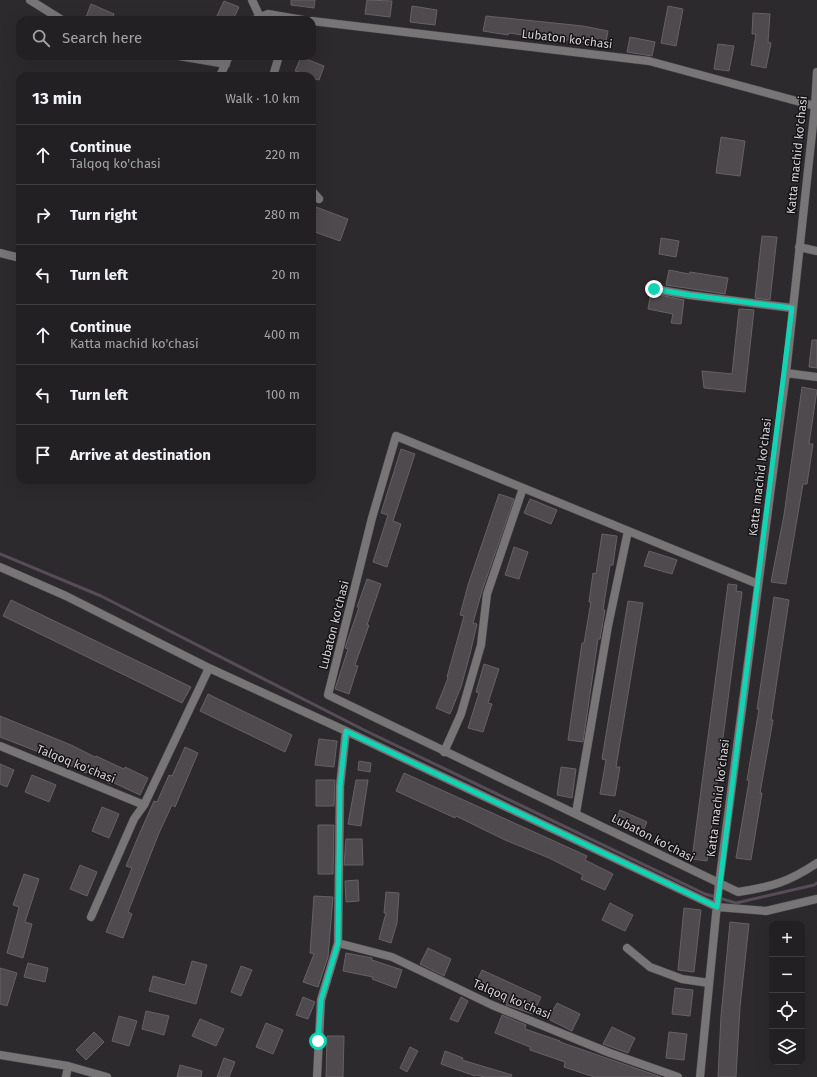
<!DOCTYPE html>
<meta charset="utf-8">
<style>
:root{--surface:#222022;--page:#2e2d2f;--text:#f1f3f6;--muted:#a2a3a5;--line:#3f3e40}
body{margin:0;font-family:"Fira Sans",sans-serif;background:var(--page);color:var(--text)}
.controls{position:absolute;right:12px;bottom:12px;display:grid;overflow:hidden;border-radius:8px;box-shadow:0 4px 16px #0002}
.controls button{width:36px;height:36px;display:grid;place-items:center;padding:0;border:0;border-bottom:1px solid var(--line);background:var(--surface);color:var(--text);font:20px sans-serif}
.stop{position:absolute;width:12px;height:12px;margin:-9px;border:3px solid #0fd5b4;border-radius:50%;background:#fff}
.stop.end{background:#0fd5b4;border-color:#fff;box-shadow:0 1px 4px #0008}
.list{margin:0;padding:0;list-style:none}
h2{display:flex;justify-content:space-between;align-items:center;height:52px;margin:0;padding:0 16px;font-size:17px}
h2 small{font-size:13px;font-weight:400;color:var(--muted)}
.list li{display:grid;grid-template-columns:26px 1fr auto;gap:12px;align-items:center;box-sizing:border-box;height:60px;padding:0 16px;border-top:1px solid var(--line)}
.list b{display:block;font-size:15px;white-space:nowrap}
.list p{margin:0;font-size:13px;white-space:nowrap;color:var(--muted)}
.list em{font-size:13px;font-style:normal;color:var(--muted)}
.icon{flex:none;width:22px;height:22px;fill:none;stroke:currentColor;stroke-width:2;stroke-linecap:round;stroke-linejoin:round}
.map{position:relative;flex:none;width:817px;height:1077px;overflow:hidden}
.search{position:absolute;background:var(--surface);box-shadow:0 4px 16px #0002;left:16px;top:16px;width:300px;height:44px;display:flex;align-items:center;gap:10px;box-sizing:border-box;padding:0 14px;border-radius:12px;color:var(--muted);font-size:15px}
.panel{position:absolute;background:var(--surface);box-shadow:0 4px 16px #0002;left:16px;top:72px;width:300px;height:412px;border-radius:12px}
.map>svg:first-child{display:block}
</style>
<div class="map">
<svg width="817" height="1077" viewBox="0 0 817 1077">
<rect width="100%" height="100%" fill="#2d2a2d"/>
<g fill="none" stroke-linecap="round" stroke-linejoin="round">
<!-- stream -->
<path stroke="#574c57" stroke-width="3" d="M 0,554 L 101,596 L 366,731 L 705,894 L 736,903 L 814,885 L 817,883"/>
</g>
<!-- building -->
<path fill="#4e4a4e" stroke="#656165" d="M 291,0 L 315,0 L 314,8 L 291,5 Z
M 367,0 L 392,1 L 390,17 L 365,14 Z
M 224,1 L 239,7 L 233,20 L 215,20 Z
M 91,4 L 114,14 L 112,20 L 85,20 Z
M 412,6 L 437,10 L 435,25 L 410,22 Z
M 668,6 L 683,9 L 676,46 L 661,43 Z
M 753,13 L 770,14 L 768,42 L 771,43 L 766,68 L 751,65 L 756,34 L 752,34 Z
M 486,16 L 583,26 L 608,31 L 605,47 L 567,39 L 567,41 L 509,33 L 508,35 L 483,31 Z
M 630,37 L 655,42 L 652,56 L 627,52 Z
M 718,44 L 734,46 L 729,71 L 714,69 Z
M 301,57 L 324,66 L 319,80 L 312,78 L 312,76 L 295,71 Z
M 721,137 L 745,141 L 740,176 L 716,173 Z
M 316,207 L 348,219 L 340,241 L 312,231 L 312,218 Z
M 762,236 L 777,237 L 770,300 L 755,298 Z
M 661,238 L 679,241 L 676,257 L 659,254 Z
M 669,270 L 689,274 L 690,272 L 728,278 L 725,294 L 666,285 Z
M 651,293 L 684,300 L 681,324 L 671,323 L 673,314 L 648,309 Z
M 739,309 L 754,310 L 745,392 L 704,388 L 702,371 L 732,374 Z
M 812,340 L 817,340 L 817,368 L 809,367 Z
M 802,387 L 817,390 L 809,444 L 813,444 L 807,484 L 803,484 L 786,584 L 771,582 L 784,515 Z
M 401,449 L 415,454 L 393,521 L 401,524 L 387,567 L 373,562 L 388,515 L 381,513 Z
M 499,494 L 514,499 L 482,591 L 473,623 L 477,624 L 470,654 L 461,687 L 450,714 L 436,708 L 448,678 L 447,677 L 464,616 L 460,615 L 468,585 Z
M 530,499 L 557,510 L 551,524 L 524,513 Z
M 602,534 L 617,536 L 613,565 L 610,565 L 603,610 L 605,610 L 600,639 L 598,639 L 583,742 L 568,740 L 582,643 L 584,643 L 591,602 L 589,602 L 593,573 L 596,574 Z
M 514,547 L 528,552 L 519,579 L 505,575 Z
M 649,551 L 677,560 L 672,574 L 644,566 Z
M 367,579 L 381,584 L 367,625 L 369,625 L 355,665 L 358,666 L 349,694 L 335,689 L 348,649 L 345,648 L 359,607 L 357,607 Z
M 728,584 L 737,585 L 736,591 L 742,592 L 707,861 L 692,859 Z
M 774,597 L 789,600 L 771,720 L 773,720 L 760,793 L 762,793 L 751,860 L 736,858 L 749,781 L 747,780 L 759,709 L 757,709 Z
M 11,600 L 191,687 L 182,703 L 3,616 Z
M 628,601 L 643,603 L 616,767 L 620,767 L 615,796 L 600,794 L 606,760 L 602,759 Z
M 484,664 L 499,669 L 488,703 L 492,704 L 483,732 L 468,728 L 479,693 L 476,692 Z
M 208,694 L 292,735 L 285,752 L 200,711 Z
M 0,716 L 71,745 L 95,757 L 96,756 L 124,769 L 125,767 L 148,778 L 140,795 L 112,782 L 111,784 L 87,772 L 86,773 L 62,761 L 0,737 Z
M 319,739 L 337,741 L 334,767 L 315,765 Z
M 185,747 L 198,753 L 175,807 L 172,805 L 159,833 L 128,912 L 132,914 L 123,938 L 106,932 L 132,868 L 126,866 L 138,837 L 154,801 L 157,802 L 169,775 L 172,776 Z
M 359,761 L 371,763 L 370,772 L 358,770 Z
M 0,764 L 14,770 L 7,787 L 0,784 Z
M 561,767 L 576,769 L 572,798 L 557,795 Z
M 404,773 L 587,856 L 585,860 L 613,874 L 605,890 L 581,879 L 583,875 L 549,858 L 505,840 L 456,816 L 455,818 L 396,791 Z
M 32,775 L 56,785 L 49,802 L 25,792 Z
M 316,780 L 335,780 L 334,806 L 316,806 Z
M 356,780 L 368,780 L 361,826 L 348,824 Z
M 102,807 L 119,814 L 109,838 L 92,831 Z
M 620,810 L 647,822 L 641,836 L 614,824 Z
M 318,825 L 334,825 L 333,874 L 318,874 Z
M 346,839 L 362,839 L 363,865 L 344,865 Z
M 80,865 L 97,872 L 87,896 L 70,889 Z
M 24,874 L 39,879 L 25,922 L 32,924 L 23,958 L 7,953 L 19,907 L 13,905 Z
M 358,880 L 359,901 L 346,902 L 345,881 Z
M 386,892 L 399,893 L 397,923 L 391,943 L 379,939 L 386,913 L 384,913 Z
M 314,896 L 333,897 L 328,957 L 318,987 L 303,982 L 314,954 L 310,953 Z
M 610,903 L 633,915 L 625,931 L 602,920 Z
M 684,908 L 701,910 L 694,972 L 678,970 Z
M 730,922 L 749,924 L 740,1007 L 736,1077 L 718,1077 L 721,1016 Z
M 428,948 L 451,959 L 444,976 L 420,964 Z
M 346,953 L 372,958 L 372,960 L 402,970 L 396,988 L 372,979 L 373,977 L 343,971 Z
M 192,961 L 207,965 L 196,1004 L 149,991 L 153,976 L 185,985 Z
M 28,963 L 48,968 L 45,982 L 24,977 Z
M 241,966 L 252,970 L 241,996 L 231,992 Z
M 0,968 L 17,973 L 7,1006 L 0,1004 Z
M 482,970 L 541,997 L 533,1014 L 506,1005 L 507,1003 L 474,987 Z
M 675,988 L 693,990 L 690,1016 L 672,1014 Z
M 303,997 L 315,1002 L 308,1019 L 296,1015 Z
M 461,997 L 468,1001 L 458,1022 L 450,1019 Z
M 557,1003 L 580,1014 L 572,1031 L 548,1019 Z
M 146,1011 L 169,1016 L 164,1035 L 142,1029 Z
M 502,1015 L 526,1025 L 525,1029 L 560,1041 L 560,1042 L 661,1077 L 594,1077 L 564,1067 L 565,1062 L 530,1050 L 530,1047 L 495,1033 Z
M 119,1016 L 137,1021 L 129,1046 L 112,1041 Z
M 200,1019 L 224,1029 L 216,1046 L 192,1036 Z
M 266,1023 L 283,1030 L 273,1054 L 256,1047 Z
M 612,1027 L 635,1038 L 628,1053 L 603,1044 Z
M 94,1032 L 104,1042 L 86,1060 L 76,1050 Z
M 669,1032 L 687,1034 L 684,1060 L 666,1058 Z
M 327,1036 L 344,1036 L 343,1077 L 326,1077 Z
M 410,1047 L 418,1051 L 407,1072 L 400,1068 Z
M 445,1051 L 463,1058 L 462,1060 L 512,1075 L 511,1077 L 485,1077 L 476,1075 L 475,1076 L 441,1064 Z
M 224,1058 L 235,1062 L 229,1077 L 217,1077 Z
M 180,1065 L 202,1071 L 201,1077 L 177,1077 Z"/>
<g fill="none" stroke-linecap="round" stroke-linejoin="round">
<defs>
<path id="street" d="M 30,0 L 62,20
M 252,0 L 260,17
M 254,20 L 268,14 L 303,20
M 312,21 L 649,61 L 815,106
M 179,56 L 226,64
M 220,76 L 229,56
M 273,76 L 279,56
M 312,191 L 319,199
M 799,247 L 817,251
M 0,253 L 20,258
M 654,289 L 689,295 L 792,308
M 786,373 L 817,377
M 0,567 L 66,596 L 209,668 L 346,731 L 717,907 L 766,911 L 817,899
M 758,584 L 396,436 L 372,518 L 328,695 L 738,892 C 771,887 789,882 817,863
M 0,746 L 144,805
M 444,752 L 461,714 L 481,645 L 487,594 L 523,488
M 576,813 L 608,626 L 628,531
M 91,917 L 134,819 L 144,805 L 209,668
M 338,943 L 392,957 L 492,1005 L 610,1053 L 678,1077
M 627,948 L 650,967 L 682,979 L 709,983
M 0,1055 L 68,1066 L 107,1077
M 66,1077 L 68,1066
M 317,1077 L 321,1000 L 338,943 L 340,786 L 346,731
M 700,1077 L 719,884 L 786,373 L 815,106 L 817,72"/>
</defs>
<!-- street casing -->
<use href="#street" stroke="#484548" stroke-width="9"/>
<!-- street -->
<use href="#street" stroke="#777576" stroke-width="8"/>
</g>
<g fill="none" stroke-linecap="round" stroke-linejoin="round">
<!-- route -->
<path stroke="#0fd5b4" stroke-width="5" d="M 318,1041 L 321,1000 L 338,943 L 340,786 L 346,731 L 717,907 L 792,308 L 690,295 L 654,289"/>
</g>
<g text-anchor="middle" stroke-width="3" stroke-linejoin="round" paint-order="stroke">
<!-- street labels -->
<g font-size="12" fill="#d4d2d4" stroke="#151315">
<text transform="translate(567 39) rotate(7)" y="4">Lubaton ko'chasi</text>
<text transform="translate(797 155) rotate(-84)" y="4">Katta machid ko'chasi</text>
<text transform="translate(760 477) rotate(-83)" y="4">Katta machid ko'chasi</text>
<text transform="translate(334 625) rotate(-76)" y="4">Lubaton ko'chasi</text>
<text transform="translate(76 764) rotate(22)" y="4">Talqoq ko'chasi</text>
<text transform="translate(718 798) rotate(-83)" y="4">Katta machid ko'chasi</text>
<text transform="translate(653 838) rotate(27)" y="4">Lubaton ko'chasi</text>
<text transform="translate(512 999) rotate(23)" y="4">Talqoq ko'chasi</text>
</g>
</g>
</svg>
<div class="controls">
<button>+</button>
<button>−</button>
<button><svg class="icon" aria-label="locate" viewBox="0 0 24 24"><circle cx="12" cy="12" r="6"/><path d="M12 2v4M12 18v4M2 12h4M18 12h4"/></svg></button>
<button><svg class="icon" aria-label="layers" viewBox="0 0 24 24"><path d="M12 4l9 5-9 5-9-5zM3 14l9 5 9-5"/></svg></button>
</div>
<div class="stop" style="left:318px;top:1041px"></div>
<div class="stop end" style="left:654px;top:289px"></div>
<div class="search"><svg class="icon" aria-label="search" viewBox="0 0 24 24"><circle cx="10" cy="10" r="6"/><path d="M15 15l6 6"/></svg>Search here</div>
<section class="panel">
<h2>13 min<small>Walk · 1.0 km</small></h2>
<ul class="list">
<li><svg class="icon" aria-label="ahead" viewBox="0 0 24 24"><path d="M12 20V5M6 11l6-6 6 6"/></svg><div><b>Continue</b><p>Talqoq ko'chasi</p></div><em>220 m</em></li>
<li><svg class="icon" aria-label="right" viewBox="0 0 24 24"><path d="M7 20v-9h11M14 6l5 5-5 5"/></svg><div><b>Turn right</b></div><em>280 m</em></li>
<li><svg class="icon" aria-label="left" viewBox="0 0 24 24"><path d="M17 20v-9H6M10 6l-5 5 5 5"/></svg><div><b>Turn left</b></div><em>20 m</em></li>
<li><svg class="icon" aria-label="ahead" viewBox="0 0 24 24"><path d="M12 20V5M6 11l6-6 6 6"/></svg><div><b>Continue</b><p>Katta machid ko'chasi</p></div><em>400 m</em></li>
<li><svg class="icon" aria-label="left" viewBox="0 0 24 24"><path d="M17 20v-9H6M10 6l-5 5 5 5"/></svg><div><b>Turn left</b></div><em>100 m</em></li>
<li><svg class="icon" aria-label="arrive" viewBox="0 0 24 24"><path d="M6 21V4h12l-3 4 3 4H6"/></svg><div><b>Arrive at destination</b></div></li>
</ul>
</section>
</div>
